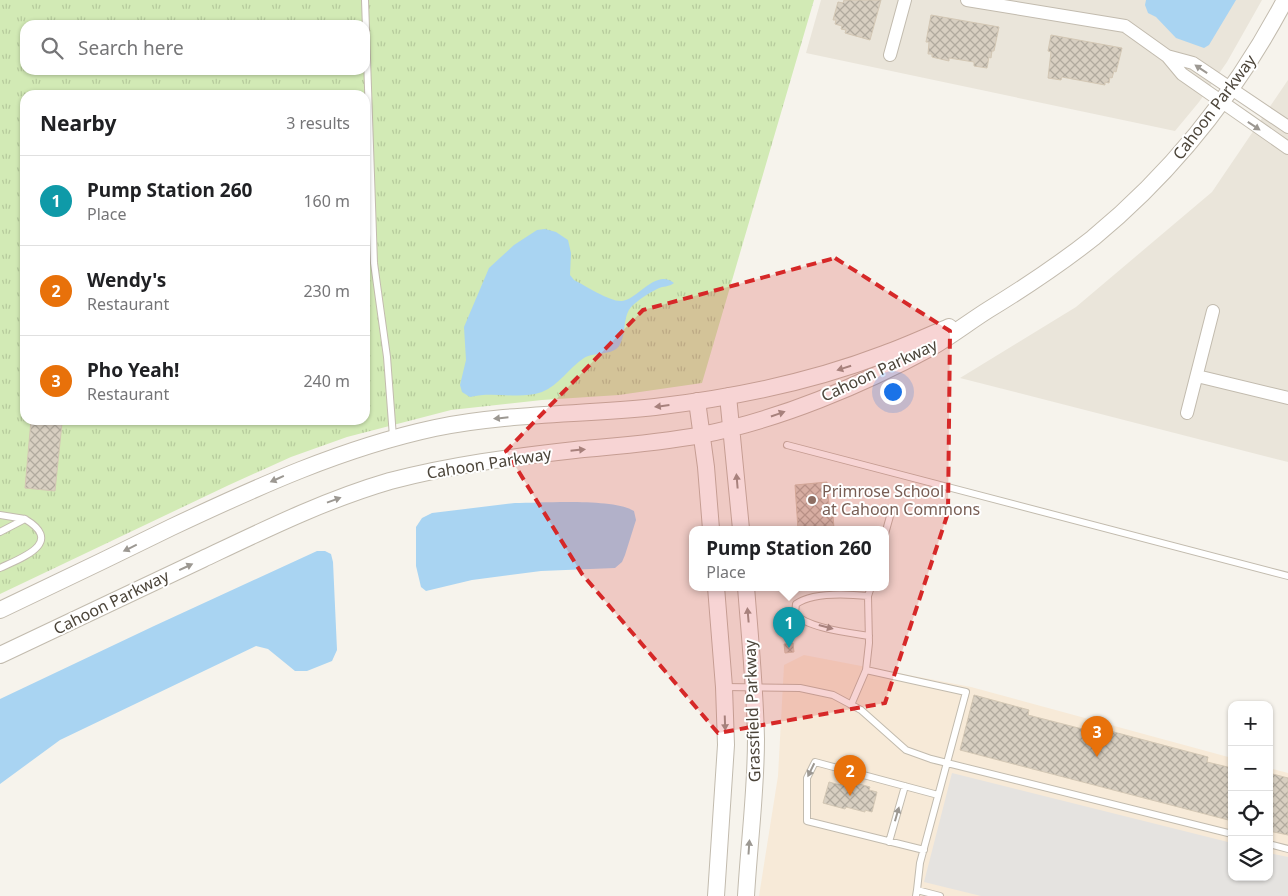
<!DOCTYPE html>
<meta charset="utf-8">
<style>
:root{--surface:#fff;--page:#f6f6f6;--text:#202124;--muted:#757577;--line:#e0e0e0;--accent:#fc3f1d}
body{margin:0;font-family:"Noto Sans",sans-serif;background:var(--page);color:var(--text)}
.controls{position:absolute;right:15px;bottom:15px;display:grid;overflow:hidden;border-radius:10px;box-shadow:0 1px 4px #0004}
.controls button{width:45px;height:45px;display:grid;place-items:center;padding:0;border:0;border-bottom:1px solid var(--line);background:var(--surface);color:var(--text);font:25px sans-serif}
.you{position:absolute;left:892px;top:391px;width:18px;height:18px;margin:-12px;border:4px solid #fff;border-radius:50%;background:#1a73e8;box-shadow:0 0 0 8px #1a73e833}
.badge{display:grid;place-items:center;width:32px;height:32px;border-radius:50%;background:var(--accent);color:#fff;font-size:16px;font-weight:700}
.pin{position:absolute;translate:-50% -41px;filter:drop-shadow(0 1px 2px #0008)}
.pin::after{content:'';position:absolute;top:26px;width:18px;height:15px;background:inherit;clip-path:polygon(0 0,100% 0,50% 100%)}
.popup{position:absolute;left:689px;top:526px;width:200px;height:65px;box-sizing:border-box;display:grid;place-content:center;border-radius:10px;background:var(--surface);filter:drop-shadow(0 1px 4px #0005);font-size:16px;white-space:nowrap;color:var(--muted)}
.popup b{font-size:19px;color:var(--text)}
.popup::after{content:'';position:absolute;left:50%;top:100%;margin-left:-10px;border:10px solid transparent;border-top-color:var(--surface)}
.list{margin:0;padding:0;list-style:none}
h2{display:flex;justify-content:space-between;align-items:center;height:65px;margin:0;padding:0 20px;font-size:21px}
h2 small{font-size:16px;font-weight:400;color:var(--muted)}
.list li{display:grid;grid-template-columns:32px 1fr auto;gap:15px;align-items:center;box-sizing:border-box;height:90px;padding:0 20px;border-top:1px solid var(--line)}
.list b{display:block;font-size:19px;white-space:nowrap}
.list p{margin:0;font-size:16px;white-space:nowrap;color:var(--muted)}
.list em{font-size:16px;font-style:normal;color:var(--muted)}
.icon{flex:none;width:28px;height:28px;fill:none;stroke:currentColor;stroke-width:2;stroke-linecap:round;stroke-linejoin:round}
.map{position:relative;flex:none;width:1288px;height:896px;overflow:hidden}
.search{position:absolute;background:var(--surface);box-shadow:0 1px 4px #0004;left:20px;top:20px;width:350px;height:55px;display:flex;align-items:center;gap:12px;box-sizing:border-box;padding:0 18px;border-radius:15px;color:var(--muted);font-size:19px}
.panel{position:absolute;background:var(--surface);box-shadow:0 1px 4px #0004;left:20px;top:90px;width:350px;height:335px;border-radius:15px}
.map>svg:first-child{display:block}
</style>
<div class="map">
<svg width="1288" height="896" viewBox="0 0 1288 896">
<defs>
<pattern id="grass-tufts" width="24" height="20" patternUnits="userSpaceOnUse" patternTransform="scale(1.25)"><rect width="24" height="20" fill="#d2eab5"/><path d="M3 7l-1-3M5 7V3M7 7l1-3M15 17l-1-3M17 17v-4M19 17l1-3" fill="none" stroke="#b6ca9c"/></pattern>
<pattern id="building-cross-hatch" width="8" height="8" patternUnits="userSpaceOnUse" patternTransform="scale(1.25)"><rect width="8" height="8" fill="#d8cfc1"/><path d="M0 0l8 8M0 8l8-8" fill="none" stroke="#b1aa9e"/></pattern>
</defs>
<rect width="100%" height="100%" fill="#f6f3ec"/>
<!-- residential -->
<path fill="#eae5da" d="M 821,0 L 1262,0 L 1227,62 L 1199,102 L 1175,131 L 806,53 Z
M 1288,80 L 1288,462 L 960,378 L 1076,307 L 1212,192 Z"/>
<!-- commercial -->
<path fill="#f7ead8" d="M 804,655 L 971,687 L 1232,758 L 1232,877 L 1269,877 L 1269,768 L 1288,773 L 1288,896 L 759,896 L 778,776 L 784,665 Z"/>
<!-- grass -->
<path fill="url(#grass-tufts)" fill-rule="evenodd" d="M 0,0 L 814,0 L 702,383 L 619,395 L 542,400 L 451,410 L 347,437 L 291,457 L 229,485 L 0,594 ZM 25,25 L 365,25 L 365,70 L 25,70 ZM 25,95 L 365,95 L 365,420 L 25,420 Z"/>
<!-- parking -->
<path fill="#e5e3e0" d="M 952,773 L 1232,843 L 1232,877 L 1269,877 L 1269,853 L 1288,857 L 1288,896 L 981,896 L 924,882 Z"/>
<!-- water -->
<path fill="#a9d4f2" d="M 1146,0 L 1236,0 L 1209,45 L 1204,48 L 1176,38 L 1156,17 L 1148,13 L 1145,5 Z
M 545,229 L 556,232 L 568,240 L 571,253 L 570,275 L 574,280 C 586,286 610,302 622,301 C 637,300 656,268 674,283 C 669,287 663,286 657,289 C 649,293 638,300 632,306 C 622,316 627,334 619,346 C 612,356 593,352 584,358 C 569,368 559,385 542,392 C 519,400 494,391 470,397 L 462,392 L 460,385 L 466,360 L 464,327 L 489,268 L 514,245 L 537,230 Z
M 515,503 C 543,503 613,498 634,511 L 636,520 L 625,555 L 622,562 L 615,568 L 541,571 L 472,580 L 426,591 L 421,587 L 416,566 L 416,527 L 422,518 L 432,513 Z
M 317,551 L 325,551 L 331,554 L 333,562 L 337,650 L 332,661 L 307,671 L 295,671 L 268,649 L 256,646 L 60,740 L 0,784 L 0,699 L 154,626 Z"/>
<!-- building -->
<path fill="url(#building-cross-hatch)" stroke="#d3c7b4" d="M 844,0 L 881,0 L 870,40 L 845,33 L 846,30 L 841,29 L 842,26 L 835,24 L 836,20 L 833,20 L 838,2 L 843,3 Z
M 931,15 L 999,27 L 994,51 L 992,51 L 991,58 L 989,57 L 987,68 L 974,66 L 974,62 L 949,58 L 949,61 L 932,57 L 932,54 L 928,54 L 929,42 L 926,42 Z
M 1051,35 L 1122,48 L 1116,72 L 1114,71 L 1112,78 L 1110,77 L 1109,83 L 1105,82 L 1105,85 L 1062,77 L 1061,80 L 1048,78 L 1051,52 L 1048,51 Z
M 31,420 L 62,423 L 55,491 L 25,488 Z
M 827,482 L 830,515 L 833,514 L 834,529 L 798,529 L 795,485 Z
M 793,643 L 794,652 L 785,653 L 784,644 Z
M 974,695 L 1029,710 L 1028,715 L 1094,732 L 1095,727 L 1208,757 L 1207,762 L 1232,768 L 1232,821 L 960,750 Z
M 1269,773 L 1288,778 L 1288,835 L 1269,831 Z
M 829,782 L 840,785 L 841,783 L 850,785 L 852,782 L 870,787 L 869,790 L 877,792 L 872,812 L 865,810 L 865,812 L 846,807 L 845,809 L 823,803 Z"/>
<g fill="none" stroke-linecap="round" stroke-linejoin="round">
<defs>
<path id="service" d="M 365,0 L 374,263 L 387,357 L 393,437
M 787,445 L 1288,576
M 0,515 L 25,519 L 0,532
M 885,534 L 892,509
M 0,568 C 21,558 65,543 25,519
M 868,596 C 848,594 813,592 796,604 L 795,613 C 805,628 851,633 869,636
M 866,670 L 869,643 L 868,596 L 871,587
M 724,687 L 800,688 L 833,695 L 861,710 L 906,750 L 931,759 L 1232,834
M 851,705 L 866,670 L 966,692 L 920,863 L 917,890
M 889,842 L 905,786
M 1269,844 L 1288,849
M 924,850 L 807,821 L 807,778 L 815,762 L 938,795
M 916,896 L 917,890 L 940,896"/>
<path id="minor" d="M 967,0 L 1125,26 L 1167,56 L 1182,74 L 1288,148
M 890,55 L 905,0
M 1167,56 L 1193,63 L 1288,127
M 1197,376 L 1288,398
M 1187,413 L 1213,311"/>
<path id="tertiary" d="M 728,396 L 741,529
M 697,401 L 706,467 L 711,529
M 0,610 C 57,583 115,555 172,527 C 257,487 342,448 435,428 C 507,413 581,415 655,407 C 732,398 811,382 884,354 C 906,346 928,336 949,327
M 0,655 C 68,623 135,591 203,559 C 264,530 325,500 390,481 C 451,465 512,457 575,450 C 617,446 659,443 701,435 C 779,420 862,385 932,347 C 951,336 969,322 988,310 C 1024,288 1060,264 1093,238 C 1173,172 1237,91 1285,0
M 716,896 L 726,745 L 724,687 L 716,587
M 746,896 C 749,844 756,792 756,739 C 755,688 750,638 746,587"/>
</defs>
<!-- service casing -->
<use href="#service" stroke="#c2bbae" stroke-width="8"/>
<!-- minor casing -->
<use href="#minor" stroke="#c2bbae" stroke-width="14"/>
<!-- tertiary casing -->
<use href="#tertiary" stroke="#c2bbae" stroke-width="18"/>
<!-- service -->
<use href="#service" stroke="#fff" stroke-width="6"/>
<!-- minor -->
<use href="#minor" stroke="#fff" stroke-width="12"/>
<!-- tertiary -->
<use href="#tertiary" stroke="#fff" stroke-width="16"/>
</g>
<!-- one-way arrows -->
<defs><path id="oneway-solid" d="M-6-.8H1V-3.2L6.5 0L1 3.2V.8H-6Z" transform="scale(1.25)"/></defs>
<g fill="#9c9892">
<use href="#oneway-solid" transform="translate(1201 69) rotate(-146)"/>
<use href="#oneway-solid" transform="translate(1254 126) rotate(34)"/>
<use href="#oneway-solid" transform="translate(844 368) rotate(162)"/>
<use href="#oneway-solid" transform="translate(662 406) rotate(173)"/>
<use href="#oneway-solid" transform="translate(778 414) rotate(-19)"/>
<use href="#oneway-solid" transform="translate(501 418) rotate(174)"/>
<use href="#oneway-solid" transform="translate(578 450) rotate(-6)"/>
<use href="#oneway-solid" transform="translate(277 479) rotate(156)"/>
<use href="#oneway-solid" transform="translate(737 481) rotate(-95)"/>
<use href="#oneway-solid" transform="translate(334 500) rotate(-20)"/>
<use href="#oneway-solid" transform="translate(130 548) rotate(154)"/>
<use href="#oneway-solid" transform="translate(186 567) rotate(-25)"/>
<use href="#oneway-solid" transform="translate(748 615) rotate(-95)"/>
<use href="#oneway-solid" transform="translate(826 627) rotate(15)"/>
<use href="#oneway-solid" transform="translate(725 723) rotate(88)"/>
<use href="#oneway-solid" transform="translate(811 770) rotate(116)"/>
<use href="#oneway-solid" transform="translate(897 814) rotate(-74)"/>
<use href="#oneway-solid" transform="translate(749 847) rotate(-86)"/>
</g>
<!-- marked area -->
<path fill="#d62828" fill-opacity="0.2" stroke="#d62828" stroke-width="4" stroke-dasharray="10 6" stroke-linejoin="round" d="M 835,258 L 950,331 L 948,513 L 885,703 L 718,733 L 582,574 L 506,451 L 643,310 Z"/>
<!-- markers -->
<circle fill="#8d6e63" stroke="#fff" stroke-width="2" cx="812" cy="500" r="5"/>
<g text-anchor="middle" stroke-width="4" stroke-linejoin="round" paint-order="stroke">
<!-- street labels -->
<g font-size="16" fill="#4b4439" stroke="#fff">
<text transform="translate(1214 107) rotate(-53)" y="6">Cahoon Parkway</text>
<text transform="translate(879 370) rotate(-25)" y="6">Cahoon Parkway</text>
<text transform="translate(489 463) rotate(-9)" y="6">Cahoon Parkway</text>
<text transform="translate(111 602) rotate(-26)" y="6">Cahoon Parkway</text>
<text transform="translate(752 711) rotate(-92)" y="6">Grassfield Parkway</text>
</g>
<!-- education labels -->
<g font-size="16" fill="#785e54" stroke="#fff" text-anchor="start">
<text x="822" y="497">Primrose School<tspan x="822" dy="18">at Cahoon Commons</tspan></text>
</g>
</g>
</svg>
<div class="controls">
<button>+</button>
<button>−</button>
<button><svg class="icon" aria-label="locate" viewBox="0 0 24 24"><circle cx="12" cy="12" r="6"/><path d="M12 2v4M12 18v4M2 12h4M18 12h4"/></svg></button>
<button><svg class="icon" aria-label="layers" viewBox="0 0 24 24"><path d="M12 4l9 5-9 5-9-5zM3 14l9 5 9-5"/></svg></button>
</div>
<div class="you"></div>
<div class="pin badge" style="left:789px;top:648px;background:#0f9aa8">1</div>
<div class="popup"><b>Pump Station 260</b>Place</div>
<div class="pin badge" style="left:850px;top:796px;background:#e8710a">2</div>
<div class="pin badge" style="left:1097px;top:757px;background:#e8710a">3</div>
<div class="search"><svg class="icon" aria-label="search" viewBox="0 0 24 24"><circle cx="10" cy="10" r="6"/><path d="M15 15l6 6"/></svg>Search here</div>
<section class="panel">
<h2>Nearby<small>3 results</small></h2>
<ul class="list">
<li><span class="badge" style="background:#0f9aa8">1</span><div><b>Pump Station 260</b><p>Place</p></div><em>160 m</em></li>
<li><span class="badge" style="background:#e8710a">2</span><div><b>Wendy's</b><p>Restaurant</p></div><em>230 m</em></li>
<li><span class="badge" style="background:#e8710a">3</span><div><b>Pho Yeah!</b><p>Restaurant</p></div><em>240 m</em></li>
</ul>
</section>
</div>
